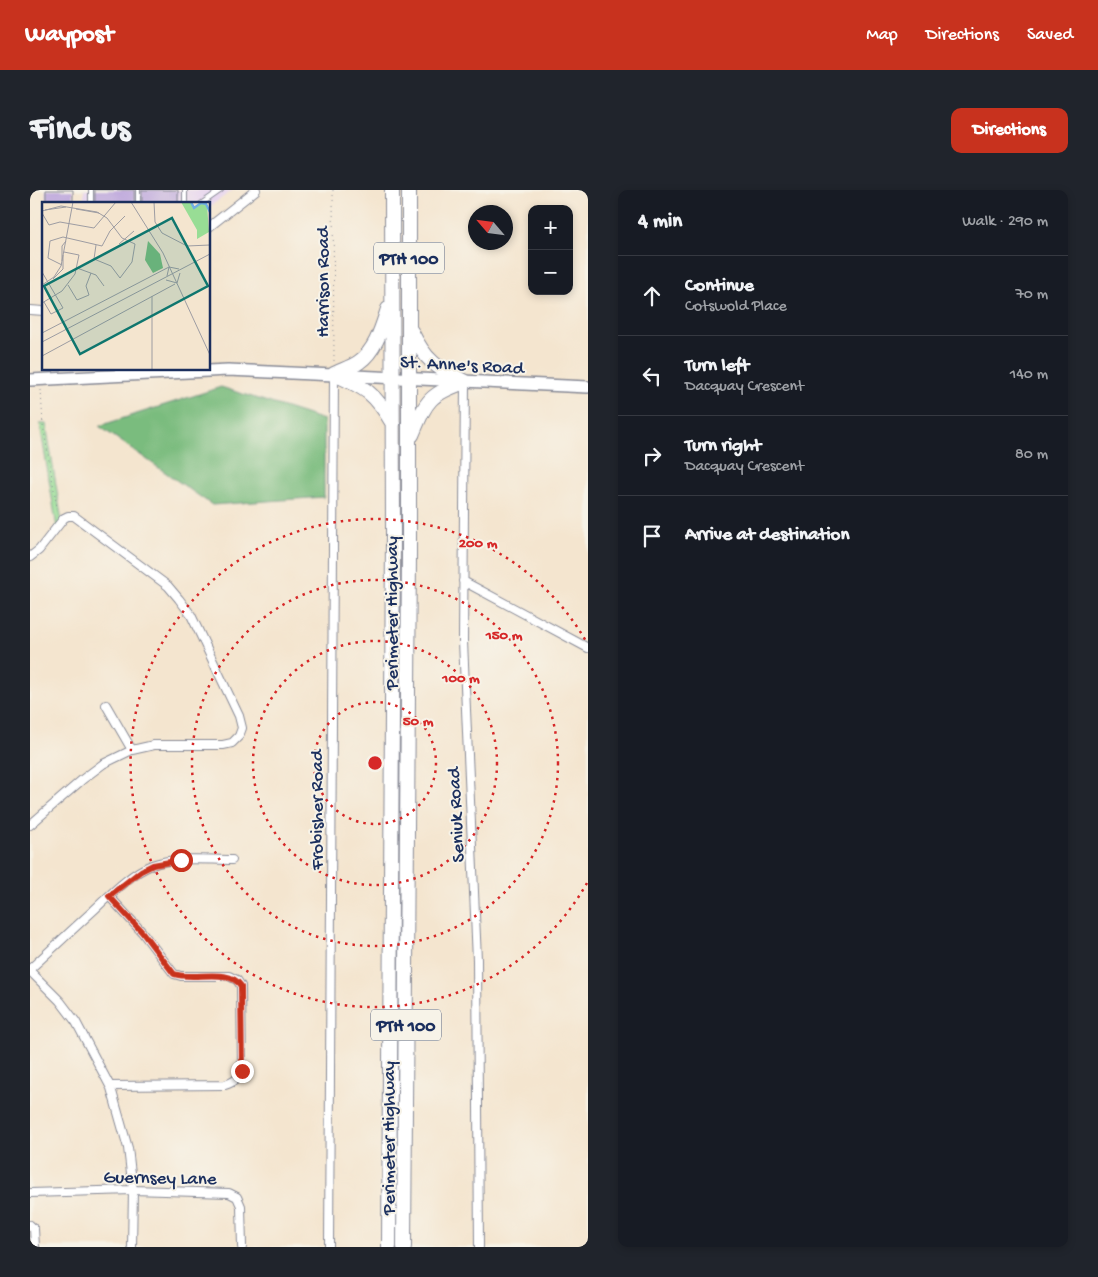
<!DOCTYPE html>
<meta charset="utf-8">
<style>
:root{--surface:#171b24;--page:#20242c;--text:#f1f3f6;--muted:#9ea1a6;--line:#363941;--accent:#c8321e}
body{margin:0;font-family:"Gochi Hand",sans-serif;background:var(--page);color:var(--text)}
.controls{position:absolute;right:15px;top:15px;display:grid;overflow:hidden;border-radius:10px;box-shadow:0 2px 8px #0003}
.controls button{width:45px;height:45px;display:grid;place-items:center;padding:0;border:0;border-bottom:1px solid var(--line);background:var(--surface);color:var(--text);font:25px sans-serif}
.compass{position:absolute;left:438px;top:15px;width:45px;height:45px;border-radius:50%;background:var(--surface);box-shadow:0 2px 8px #0003;rotate:298deg}
.stop{position:absolute;width:15px;height:15px;margin:-11px;border:4px solid #c8321e;border-radius:50%;background:#fff}
.stop.end{background:#c8321e;border-color:#fff;box-shadow:0 1px 5px #0008}
.list{margin:0;padding:0;list-style:none}
h2{display:flex;justify-content:space-between;align-items:center;height:65px;margin:0;padding:0 20px;font-size:21px}
h2 small{font-size:16px;font-weight:400;color:var(--muted)}
.list li{display:grid;grid-template-columns:32px 1fr auto;gap:15px;align-items:center;box-sizing:border-box;height:80px;padding:0 20px;border-top:1px solid var(--line)}
.list b{display:block;font-size:19px;white-space:nowrap}
.list p{margin:0;font-size:16px;white-space:nowrap;color:var(--muted)}
.list em{font-size:16px;font-style:normal;color:var(--muted)}
.icon{flex:none;width:28px;height:28px;fill:none;stroke:currentColor;stroke-width:2;stroke-linecap:round;stroke-linejoin:round}
.map{position:relative;flex:none;width:558px;height:1057px;overflow:hidden;border-radius:10px}
header{display:flex;align-items:center;gap:30px;box-sizing:border-box;height:70px;padding:0 25px;background:var(--accent);color:#fff}
header strong{font-size:24px}
nav{display:flex;gap:28px;margin-inline-start:auto;font-size:18px}
.intro{display:flex;align-items:center;justify-content:space-between;box-sizing:border-box;height:120px;padding:0 30px}
h1{margin:0;font-size:35px}
.button{padding:12px 22px;border-radius:10px;background:var(--accent);color:#fff;font-size:18px;font-weight:700}
main{display:flex;gap:30px;padding:0 30px}
aside{flex:1;background:var(--surface);border-radius:10px;box-shadow:0 2px 8px #0003}
.map>svg:first-child{display:block}
</style>
<header>
<strong>Waypost</strong>
<nav><a>Map</a><a>Directions</a><a>Saved</a></nav>
</header>
<div class="intro"><h1>Find us</h1><a class="button">Directions</a></div>
<main>
<div class="map">
<svg width="558" height="1057" viewBox="0 0 558 1057">
<rect width="100%" height="100%" fill="#f7f3e8"/>
<filter id="ink" filterUnits="userSpaceOnUse"><feTurbulence type="fractalNoise" baseFrequency=".02" numOctaves="2"/><feDisplacementMap in="SourceGraphic" scale="10" xChannelSelector="R" yChannelSelector="G"/><feConvolveMatrix kernelMatrix="1 2 1 2 8 2 1 2 1" color-interpolation-filters="sRGB"/></filter>
<filter id="wash" filterUnits="userSpaceOnUse"><feTurbulence type="fractalNoise" baseFrequency=".0096" numOctaves="4" result="noise"/><feDisplacementMap in="SourceGraphic" scale="20" xChannelSelector="R" yChannelSelector="G"/><feGaussianBlur stdDeviation="1.12" result="paint"/><feColorMatrix in="noise" values="0 0 0 0 0 0 0 0 0 0 0 0 0 0 0 0 0 1.4 0 .05"/><feComposite in="paint" operator="in"/></filter>
<g filter="url(#wash)">
<rect width="100%" height="100%" fill="#f4e5cf"/>
<!-- built -->
<path fill="#e6d3f0" d="M 54,0 L 203,0 L 179,17 L 179,14 L 54,14 Z"/>
<!-- green -->
<path fill="#98dd95" stroke="#5a867a" d="M 10,234 L 16,234 L 32,332 L 27,338 Z"/>
<!-- forest -->
<path fill="#7abc7e" stroke="#4a766e" d="M 191,197 L 294,230 L 294,307 L 182,315 L 69,236 Z"/>
<g id="blocks">
<!-- building -->
<path fill="#b8a0db" d="M 16,0 L 43,0 L 43,14 L 16,14 Z
M 65,0 L 104,0 L 104,14 L 65,14 Z
M 112,0 L 148,0 L 148,14 L 112,14 Z"/>
</g>
</g>
<g filter="url(#ink)">
<use href="#blocks" fill-opacity="0" stroke="#888a96" stroke-width="1"/>
<g fill="none" stroke-linecap="round" stroke-linejoin="round">
<defs>
<path id="lane" d="M 61,0 L 61,14
M 155,0 L 155,14
M 108,14 L 108,0
M 171,14 L 191,0"/>
<path id="street" d="M 179,37 L 226,0
M 0,120 L 14,121
M 435,192 L 433,451 L 447,770 L 449,1057
M 0,367 L 9,360 L 34,328 L 38,326 L 44,326 L 138,396 L 149,409 L 161,425 L 209,526 L 212,538 L 209,546 L 202,553 L 193,555 L 124,555 L 102,560 L 73,574 L 53,589 L 0,635
M 433,391 L 558,458
M 76,515 L 102,560
M 79,706 L 112,742 L 144,784 L 151,786 L 199,786 L 207,790 L 211,796 L 212,881 C 208,889 204,892 195,895 L 80,896
M 0,779 C 22,759 43,739 65,719 C 81,704 101,683 122,675 C 146,666 177,670 202,670
M 0,781 L 30,811 L 46,832 L 81,898 L 98,958 L 103,1000 L 102,1057
M 0,1003 L 103,1000 L 199,1003 L 207,1007 L 211,1016 L 212,1057
M 0,1035 L 4,1039 L 5,1057
M 299,1057 L 304,184"/>
<path id="secondary" d="M 0,190 L 198,180 L 558,197"/>
<path id="highway" d="M 381,141 C 396,172 406,177 435,192
M 304,184 C 312,180 322,177 329,172 C 346,160 352,137 358,119
M 304,184 C 336,198 345,203 363,234
M 382,245 C 397,210 398,205 435,192
M 359,1057 L 363,342 L 362,0
M 374,1057 L 379,363 L 379,0"/>
</defs>
<!-- lane casing -->
<use href="#lane" stroke="#888a96" stroke-width="6"/>
<!-- street casing -->
<use href="#street" stroke="#888a96" stroke-width="10"/>
<!-- secondary casing -->
<use href="#secondary" stroke="#888a96" stroke-width="14"/>
<!-- highway casing -->
<use href="#highway" stroke="#888a96" stroke-width="16"/>
<!-- path -->
<path stroke="#888a96" stroke-width="1" stroke-dasharray="1 4" stroke-linecap="butt" d="M 303,0 L 304,171
M 11,200 L 13,235 L 28,323"/>
<!-- lane -->
<use href="#lane" stroke="#fff" stroke-width="4"/>
<!-- street -->
<use href="#street" stroke="#fff" stroke-width="8"/>
<!-- secondary -->
<use href="#secondary" stroke="#fff" stroke-width="11"/>
<!-- highway -->
<use href="#highway" stroke="#fff" stroke-width="14"/>
</g>
</g>
<g fill="none" stroke-linecap="round" stroke-linejoin="round" filter="url(#ink)">
<!-- route -->
<path stroke="#c8321e" stroke-width="6" d="M 151,670 L 123,675 L 111,681 L 79,706 L 112,742 L 144,784 C 165,791 198,777 211,796 L 212,881"/>
</g>
<!-- distance rings -->
<g fill="none" stroke="#d62828" stroke-width="2.5" stroke-dasharray="2.5 5">
<circle cx="345" cy="573" r="61"/>
<circle cx="345" cy="573" r="122"/>
<circle cx="345" cy="573" r="183"/>
<path d="M557 693A244 244 0 1 1 557 453"/>
</g>
<g text-anchor="middle" stroke-width="4" stroke-linejoin="round" paint-order="stroke">
<!-- shield labels -->
<g fill="#f7f3e8" stroke="#5d6a87" stroke-width="1">
<rect x="344" y="52.5" width="70" height="31" rx="4"/>
<rect x="341" y="819.5" width="70" height="31" rx="4"/>
</g>
<g font-size="18" font-weight="bold" fill="#1b2f5e">
<text x="379" y="74">PTH 100</text>
<text x="376" y="841">PTH 100</text>
</g>
<!-- street labels -->
<g font-size="19" fill="#1b2f5e" stroke="#f7f3e8">
<text transform="translate(291 92) rotate(-90)" y="7">Harrison Road</text>
<text transform="translate(432 173) rotate(3)" y="7">St. Anne's Road</text>
<text transform="translate(360 423) rotate(-90)" y="7">Perimeter Highway</text>
<text transform="translate(285 620) rotate(-90)" y="7">Frobisher Road</text>
<text transform="translate(424 625) rotate(-93)" y="7">Seniuk Road</text>
<text transform="translate(357 948) rotate(-90)" y="7">Perimeter Highway</text>
<text transform="translate(130 986) rotate(1)" y="7">Guernsey Lane</text>
</g>
</g>
<!-- overview -->
<g transform="translate(12 12)">
<rect width="168" height="168" fill="#f4e5cf"/>
<path d="M 139,0 L 149,0 L 151,6 L 159,1 L 165,3 L 167,30 L 155,37 L 155,28 Z" fill="#98dd95"/>
<path d="M 106,39 L 118,52 L 121,66 L 111,71 L 103,58 Z" fill="#7abc7e"/>
<path fill="none" stroke="#71afe3" stroke-width="2.5" d="M 149,0 L 152,6 L 159,1 L 164,2 L 168,10"/>
<path fill="none" stroke="#9d9ca2" stroke-width="1" d="M 89,0 L 121,51 L 168,153M 112,0 L 113,20 L 120,31 L 145,44 L 168,43M 34,7 L 57,11M 3,8 L 24,5M 0,9 L 19,4 L 55,10 L 65,16 L 80,36 L 93,42 L 90,60 L 78,76 L 69,64 L 52,57 L 54,43M 0,11 L 7,23 L 18,20 L 52,26 L 74,0M 77,42 L 92,29M 20,59 L 20,44 L 24,39M 20,63 L 6,56 L 8,39 L 21,35 L 60,44 L 68,29 L 83,14M 35,66 L 54,73 L 62,84M 0,70 L 21,106 L 9,112 L 2,100M 125,74 L 127,65 L 137,67M 11,77 L 21,67 L 21,53M 124,78 L 135,81 L 138,71M 0,83 L 12,75 L 19,64 L 31,0M 26,83 L 35,98 L 47,93 L 44,84 L 49,71M 0,101 L 20,89 L 33,72 L 37,53 L 22,50M 0,131 L 127,65M 0,140 L 168,52M 0,154 L 133,82M 110,167 L 110,94"/>
<path fill="#0f766e" fill-opacity="0.15" stroke="#0f766e" stroke-width="2.5" d="M 130,16 L 166,84 L 38,152 L 2,84 Z"/>
<rect width="168" height="168" fill="none" stroke="#1b2f5e" stroke-width="2.5"/>
</g>
<circle cx="345" cy="573" r="8" fill="#d62828" stroke="#f7f3e8" stroke-width="2.5"/>
<g font-size="15" text-anchor="middle" font-weight="bold" fill="#d62828" stroke="#f7f3e8" stroke-width="4" stroke-linejoin="round" paint-order="stroke">
<text x="448" y="357">200 m</text>
<text x="474" y="449">150 m</text>
<text x="431" y="492">100 m</text>
<text x="388" y="535">50 m</text>
</g>
</svg>
<div class="controls">
<button>+</button>
<button>−</button>
</div>
<svg class="compass" viewBox="-18 -18 36 36"><path d="M0-13l5 13h-10z" fill="#e53935"/><path d="M0 13l5-13h-10z" fill="#9ea1a6"/></svg>
<div class="stop" style="left:151px;top:670px"></div>
<div class="stop end" style="left:212px;top:881px"></div>
</div>
<aside>
<h2>4 min<small>Walk · 290 m</small></h2>
<ul class="list">
<li><svg class="icon" aria-label="ahead" viewBox="0 0 24 24"><path d="M12 20V5M6 11l6-6 6 6"/></svg><div><b>Continue</b><p>Cotswold Place</p></div><em>70 m</em></li>
<li><svg class="icon" aria-label="left" viewBox="0 0 24 24"><path d="M17 20v-9H6M10 6l-5 5 5 5"/></svg><div><b>Turn left</b><p>Dacquay Crescent</p></div><em>140 m</em></li>
<li><svg class="icon" aria-label="right" viewBox="0 0 24 24"><path d="M7 20v-9h11M14 6l5 5-5 5"/></svg><div><b>Turn right</b><p>Dacquay Crescent</p></div><em>80 m</em></li>
<li><svg class="icon" aria-label="arrive" viewBox="0 0 24 24"><path d="M6 21V4h12l-3 4 3 4H6"/></svg><div><b>Arrive at destination</b></div></li>
</ul>
</aside>
</main>
